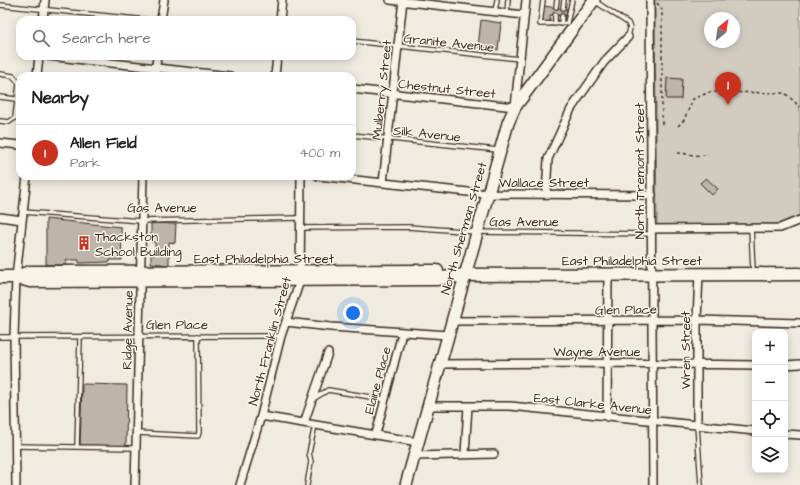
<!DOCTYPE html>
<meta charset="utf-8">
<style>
:root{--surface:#fff;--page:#f2f2f2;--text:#222;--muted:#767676;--line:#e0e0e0;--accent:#c8321e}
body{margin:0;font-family:"Architects Daughter",sans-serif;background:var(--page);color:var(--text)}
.controls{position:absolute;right:12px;bottom:12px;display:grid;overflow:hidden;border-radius:8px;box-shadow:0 2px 10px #0003}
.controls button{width:36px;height:36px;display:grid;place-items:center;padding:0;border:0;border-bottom:1px solid var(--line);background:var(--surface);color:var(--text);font:20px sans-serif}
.compass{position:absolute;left:704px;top:12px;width:36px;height:36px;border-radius:50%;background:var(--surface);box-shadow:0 2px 10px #0003;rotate:30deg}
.you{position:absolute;left:353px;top:313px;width:14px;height:14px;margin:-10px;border:3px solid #fff;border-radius:50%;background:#1a73e8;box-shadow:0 0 0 6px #1a73e833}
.badge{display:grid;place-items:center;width:26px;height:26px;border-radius:50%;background:var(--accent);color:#fff;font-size:13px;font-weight:700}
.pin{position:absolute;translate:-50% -33px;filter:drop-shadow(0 1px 2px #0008)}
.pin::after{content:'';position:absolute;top:21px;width:14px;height:12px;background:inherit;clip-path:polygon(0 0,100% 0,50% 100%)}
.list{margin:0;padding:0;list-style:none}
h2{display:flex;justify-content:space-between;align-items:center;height:52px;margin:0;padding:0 16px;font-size:17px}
h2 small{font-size:13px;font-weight:400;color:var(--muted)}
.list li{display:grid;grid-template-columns:26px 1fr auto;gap:12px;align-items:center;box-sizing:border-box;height:56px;padding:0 16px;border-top:1px solid var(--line)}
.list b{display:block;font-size:15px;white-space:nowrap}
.list p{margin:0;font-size:13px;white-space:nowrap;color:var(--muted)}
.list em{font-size:13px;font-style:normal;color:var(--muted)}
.icon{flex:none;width:22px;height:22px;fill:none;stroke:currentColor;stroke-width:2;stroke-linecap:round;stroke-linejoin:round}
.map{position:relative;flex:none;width:800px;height:485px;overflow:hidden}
.search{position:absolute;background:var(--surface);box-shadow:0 2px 10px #0003;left:16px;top:16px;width:340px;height:44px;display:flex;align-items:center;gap:10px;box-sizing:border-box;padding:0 14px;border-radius:12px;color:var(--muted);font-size:15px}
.panel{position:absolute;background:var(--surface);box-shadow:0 2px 10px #0003;left:16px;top:72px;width:340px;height:108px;border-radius:12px}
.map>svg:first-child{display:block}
</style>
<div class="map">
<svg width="800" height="485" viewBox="0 0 800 485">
<rect width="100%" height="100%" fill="#efebe0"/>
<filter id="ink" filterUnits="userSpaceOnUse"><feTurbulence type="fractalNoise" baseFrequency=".025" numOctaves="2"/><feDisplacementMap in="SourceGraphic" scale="8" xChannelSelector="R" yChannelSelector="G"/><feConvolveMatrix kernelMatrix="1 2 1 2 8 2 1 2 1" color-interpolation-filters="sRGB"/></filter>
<g filter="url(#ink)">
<!-- green -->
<path fill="#d1cbc0" stroke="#867a6f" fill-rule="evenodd" d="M 655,0 L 800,0 L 800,215 L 778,224 L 657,225 ZM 710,18 L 734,18 L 734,42 L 710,42 Z"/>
<!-- building -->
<path fill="#bdb5aa" stroke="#3b2a1e" d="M 543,6 L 567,9 L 566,16 L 550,15 L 550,22 L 541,22 Z
M 481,20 L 501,23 L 498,50 L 478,47 Z
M 667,78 L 682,79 L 681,99 L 666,99 Z
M 706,178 L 718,189 L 712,195 L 700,183 Z
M 46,219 L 121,227 L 122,260 L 110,260 L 110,262 L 79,263 L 79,260 L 66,260 L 66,265 L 46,265 Z
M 151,223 L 176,224 L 175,243 L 169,242 L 169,265 L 151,263 L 151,254 L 155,255 L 155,242 L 151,242 Z
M 82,384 L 127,385 L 126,446 L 80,445 Z"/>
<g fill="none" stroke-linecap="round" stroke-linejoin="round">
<defs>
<path id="lane" d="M 543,0 L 540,24 L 567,23 L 572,0
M 596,2 L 628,23 L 630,28 L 628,37
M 0,5 L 147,20
M 556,7 L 557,0
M 563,8 L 564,0
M 495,11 L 497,0
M 507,12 L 508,0
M 555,24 L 555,15
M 561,24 L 562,16
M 352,41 L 520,59
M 0,74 L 13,76 L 19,83 L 15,118 L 9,122 L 0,121
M 0,97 L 16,99
M 352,135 L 498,150
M 23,212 L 141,221 L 300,218
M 300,228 L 408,227 L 476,232 L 651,234
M 751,228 L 753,271
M 0,337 L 281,336
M 313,399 L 328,390 L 383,399
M 697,425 L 701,485
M 136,433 L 198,436 L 199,432 L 198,336
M 16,446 L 135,448
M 77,447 L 80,338
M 307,485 L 311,462 L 309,453 L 315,425"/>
<path id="street" d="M 390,0 L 524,15
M 650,0 L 653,485
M 43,20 L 45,0
M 161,20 L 164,0
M 280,20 L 282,0
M 48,56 L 230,76
M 37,76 L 39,56
M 155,76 L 157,56
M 275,76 L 277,56
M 352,89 L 515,107 L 526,0
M 0,143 L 20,145
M 318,176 L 487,194 L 652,195
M 383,183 L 403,0
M 546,194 L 548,159 L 571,109 L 604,62 L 628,37
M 0,217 L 22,220
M 651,229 L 780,228 L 800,220
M 452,321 L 697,320 L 800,323
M 286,322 L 331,327 L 448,335
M 439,364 L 607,363 L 755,365
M 785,365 L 800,364
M 428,406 L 510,406 L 755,431
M 261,416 L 418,442
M 607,417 L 608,274
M 304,423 L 328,353
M 697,425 L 697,320 L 699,274
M 376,434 L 402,333
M 785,434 L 800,435
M 465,454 L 468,406
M 414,456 L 494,454
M 16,485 L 14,337 L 16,277 L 27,176
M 135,485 L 143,176
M 240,485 L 261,416 L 281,336 L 300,281 L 301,176"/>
<path id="secondary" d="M 406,485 L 508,123 L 515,107 L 594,0"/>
<path id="primary" d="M 0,277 L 16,277 L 30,281 L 436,279 L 464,275 L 800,274
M 16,277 L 30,272 L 437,271"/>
</defs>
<!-- lane casing -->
<use href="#lane" stroke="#3b2a1e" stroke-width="6"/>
<!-- street casing -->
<use href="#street" stroke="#3b2a1e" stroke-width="10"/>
<!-- secondary casing -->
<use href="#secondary" stroke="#3b2a1e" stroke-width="14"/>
<!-- primary casing -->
<use href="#primary" stroke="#3b2a1e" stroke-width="15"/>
<!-- path -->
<path stroke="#3b2a1e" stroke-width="1.5" stroke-dasharray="3 3" stroke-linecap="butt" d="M 799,0 L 800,0
M 657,3 L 662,9 L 662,125
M 678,126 L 684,120 L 693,99 L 710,92 L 785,93 L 800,107
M 678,153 C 687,153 700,158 708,154"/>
<!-- lane -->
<use href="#lane" stroke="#f7f3e8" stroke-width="3.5"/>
<!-- street -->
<use href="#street" stroke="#f7f3e8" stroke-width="7"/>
<!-- secondary -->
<use href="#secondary" stroke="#f7f3e8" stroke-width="11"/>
<!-- primary -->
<use href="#primary" stroke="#f7f3e8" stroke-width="12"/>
</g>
</g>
<!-- icons -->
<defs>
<symbol id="building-bare" viewBox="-9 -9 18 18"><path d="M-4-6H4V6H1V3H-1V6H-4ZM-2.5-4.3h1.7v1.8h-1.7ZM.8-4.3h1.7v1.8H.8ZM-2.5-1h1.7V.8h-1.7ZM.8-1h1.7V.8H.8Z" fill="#c8321e" stroke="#f7f3e8" stroke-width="2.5" paint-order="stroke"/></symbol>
</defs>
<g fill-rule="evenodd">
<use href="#building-bare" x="74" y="233" width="20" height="20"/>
</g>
<g text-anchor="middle" stroke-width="3" stroke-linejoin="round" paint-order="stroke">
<!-- street labels -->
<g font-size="13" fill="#3b2a1e" stroke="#f7f3e8">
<text transform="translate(449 42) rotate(6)" y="5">Granite Avenue</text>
<text transform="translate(447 88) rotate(6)" y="5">Chestnut Street</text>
<text transform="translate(381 90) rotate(-84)" y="5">Mulberry Street</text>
<text transform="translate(427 133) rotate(6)" y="5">Silk Avenue</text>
<text transform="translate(639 171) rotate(-90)" y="5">North Tremont Street</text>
<text x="544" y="187">Wallace Street</text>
<text x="162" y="212">Gas Avenue</text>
<text x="524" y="226">Gas Avenue</text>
<text transform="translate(463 228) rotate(-74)" y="5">North Sherman Street</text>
<text x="264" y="263">East Philadelphia Street</text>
<text x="632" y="265">East Philadelphia Street</text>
<text transform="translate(626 309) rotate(-1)" y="5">Glen Place</text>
<text x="177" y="329">Glen Place</text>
<text transform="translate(127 330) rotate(-89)" y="5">Ridge Avenue</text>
<text transform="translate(269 341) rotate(-75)" y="5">North Franklin Street</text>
<text transform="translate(685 350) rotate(-90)" y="5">Wren Street</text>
<text x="597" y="356">Wayne Avenue</text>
<text transform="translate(377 380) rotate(-75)" y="5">Elaine Place</text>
<text transform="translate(593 403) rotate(6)" y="5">East Clarke Avenue</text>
</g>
<!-- poi labels -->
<g font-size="13" fill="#3b2a1e" stroke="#f7f3e8" text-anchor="start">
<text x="95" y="241">Thackston<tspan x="95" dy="15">School Building</tspan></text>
</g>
</g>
</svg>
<div class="controls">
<button>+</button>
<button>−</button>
<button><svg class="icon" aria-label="locate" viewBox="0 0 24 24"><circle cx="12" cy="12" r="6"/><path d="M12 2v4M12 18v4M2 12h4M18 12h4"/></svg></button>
<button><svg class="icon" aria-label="layers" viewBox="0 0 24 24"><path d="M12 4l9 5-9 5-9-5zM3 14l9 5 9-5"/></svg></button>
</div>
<svg class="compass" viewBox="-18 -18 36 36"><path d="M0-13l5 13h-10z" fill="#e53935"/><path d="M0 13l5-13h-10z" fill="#767676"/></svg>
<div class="you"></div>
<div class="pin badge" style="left:728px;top:105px">1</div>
<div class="search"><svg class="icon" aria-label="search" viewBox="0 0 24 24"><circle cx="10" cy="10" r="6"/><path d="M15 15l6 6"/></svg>Search here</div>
<section class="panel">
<h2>Nearby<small></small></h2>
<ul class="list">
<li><span class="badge">1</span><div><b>Allen Field</b><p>Park</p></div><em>400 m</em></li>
</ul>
</section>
</div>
